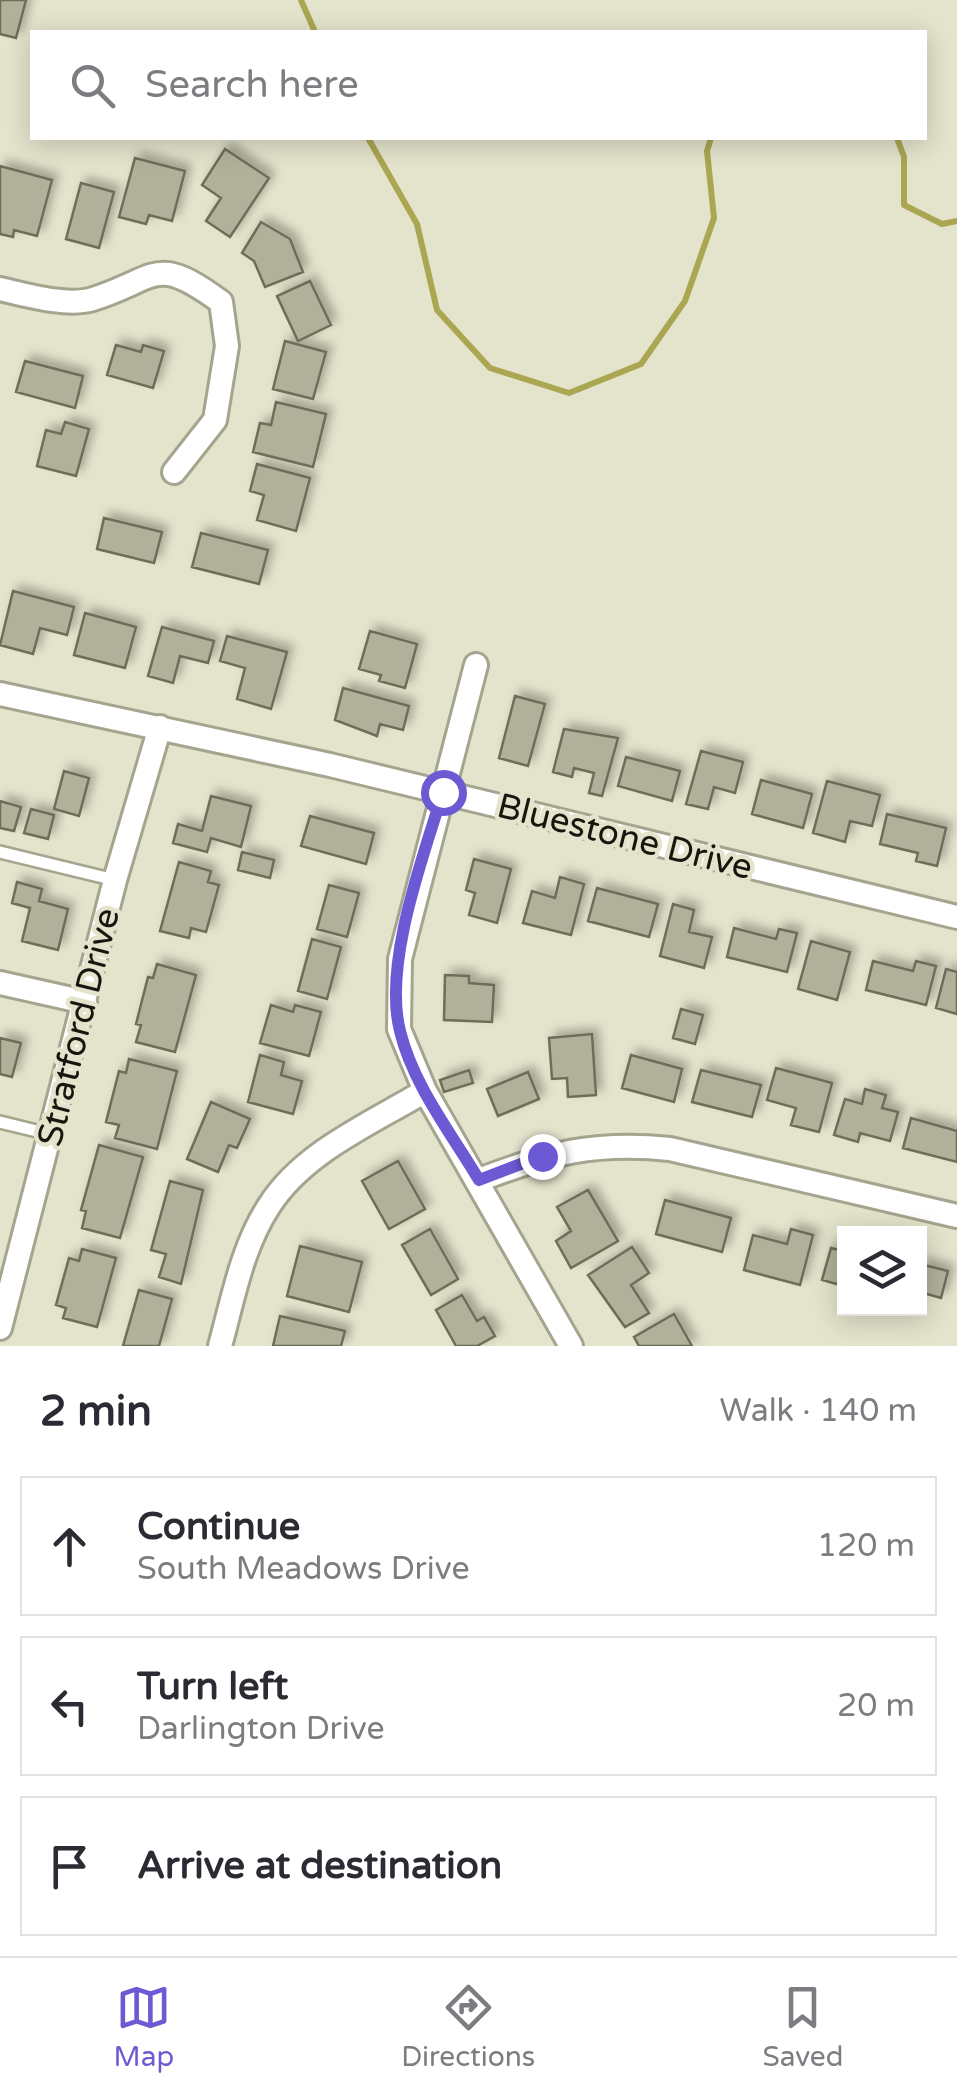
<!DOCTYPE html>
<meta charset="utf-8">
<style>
:root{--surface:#fff;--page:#f2f2f3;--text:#2b2b33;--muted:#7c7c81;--line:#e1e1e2;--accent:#6c5ad4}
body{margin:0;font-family:"Varela Round",sans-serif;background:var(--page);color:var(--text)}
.controls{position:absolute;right:30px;bottom:30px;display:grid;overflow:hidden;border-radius:0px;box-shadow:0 5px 25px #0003}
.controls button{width:90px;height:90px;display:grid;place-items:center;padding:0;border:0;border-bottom:2px solid var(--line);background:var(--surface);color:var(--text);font:50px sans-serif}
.stop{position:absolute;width:30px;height:30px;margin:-22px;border:8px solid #6c5ad4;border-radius:50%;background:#fff}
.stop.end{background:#6c5ad4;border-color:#fff;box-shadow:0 2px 10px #0008}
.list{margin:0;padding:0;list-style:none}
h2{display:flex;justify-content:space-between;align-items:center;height:130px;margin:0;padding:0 40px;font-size:42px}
h2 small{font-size:32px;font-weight:400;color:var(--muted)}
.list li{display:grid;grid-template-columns:65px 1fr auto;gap:30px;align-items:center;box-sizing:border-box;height:140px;margin:0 20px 20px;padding:0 20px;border:2px solid var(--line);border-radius:0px}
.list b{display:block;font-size:38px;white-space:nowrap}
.list p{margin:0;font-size:32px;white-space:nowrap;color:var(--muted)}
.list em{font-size:32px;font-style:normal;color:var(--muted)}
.icon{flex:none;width:55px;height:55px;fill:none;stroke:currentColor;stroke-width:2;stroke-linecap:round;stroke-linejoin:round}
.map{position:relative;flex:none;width:957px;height:1346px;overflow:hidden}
.search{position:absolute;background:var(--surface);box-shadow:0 5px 25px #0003;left:30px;right:30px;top:30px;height:110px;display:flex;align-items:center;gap:25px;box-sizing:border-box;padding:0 35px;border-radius:0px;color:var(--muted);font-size:38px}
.sheet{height:610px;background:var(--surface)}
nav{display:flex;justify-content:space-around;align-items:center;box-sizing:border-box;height:140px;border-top:2px solid var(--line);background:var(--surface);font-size:28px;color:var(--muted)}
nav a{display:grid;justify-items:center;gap:5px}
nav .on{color:var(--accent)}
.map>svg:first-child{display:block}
</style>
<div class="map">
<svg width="957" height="1346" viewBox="0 0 957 1346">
<defs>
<filter id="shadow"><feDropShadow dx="6" dy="-6" stdDeviation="5" flood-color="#0004"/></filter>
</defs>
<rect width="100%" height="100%" fill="#e4e4cd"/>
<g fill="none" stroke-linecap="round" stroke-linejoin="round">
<!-- stream -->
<path stroke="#aba651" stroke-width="6" d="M 301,0 L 315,32
M 368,138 L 417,224 L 437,310 L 490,368 L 569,393 L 641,364 L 685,301 L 714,218 L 707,151 L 711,138
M 897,138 L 904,157 L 904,205 L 942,224 L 957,221"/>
</g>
<!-- building -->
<path fill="#b1b19b" stroke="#6e6e59" stroke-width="2.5" filter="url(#shadow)" d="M 0,0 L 26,0 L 16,38 L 0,34 Z
M 225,149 L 269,178 L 230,237 L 206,221 L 221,198 L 202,185 Z
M 135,158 L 185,171 L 172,221 L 149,215 L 146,224 L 119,217 Z
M 0,166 L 52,180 L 37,236 L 14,230 L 13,237 L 0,234 Z
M 81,183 L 114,192 L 99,248 L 66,239 Z
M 261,222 L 290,239 L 303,272 L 265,287 L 254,261 L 242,253 Z
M 310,281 L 331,325 L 298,341 L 277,296 Z
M 285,341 L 326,352 L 313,399 L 273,389 Z
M 116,345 L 141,352 L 143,345 L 164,351 L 153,388 L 107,375 Z
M 25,361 L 83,376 L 75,408 L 16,392 Z
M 276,402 L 326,414 L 313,467 L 253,452 L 260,423 L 271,425 Z
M 65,422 L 89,429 L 76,476 L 37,466 L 46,430 L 61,434 Z
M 257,464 L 310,478 L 296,531 L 257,520 L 264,495 L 250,491 Z
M 104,518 L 162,532 L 154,563 L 97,549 Z
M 201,533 L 268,550 L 259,584 L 192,567 Z
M 13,591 L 74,607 L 67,635 L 40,628 L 33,654 L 0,645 Z
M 85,613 L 136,627 L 125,668 L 74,655 Z
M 162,627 L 214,641 L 208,663 L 180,656 L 173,683 L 148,676 Z
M 370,631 L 417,644 L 405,688 L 379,681 L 381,675 L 359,669 Z
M 227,636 L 287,652 L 271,709 L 237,699 L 245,668 L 220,661 Z
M 343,688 L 409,706 L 403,730 L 380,724 L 377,736 L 335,720 Z
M 515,696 L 545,704 L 528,766 L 499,758 Z
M 564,729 L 618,738 L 602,796 L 589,793 L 594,773 L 574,768 L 572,777 L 553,772 Z
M 701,751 L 743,762 L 735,793 L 714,787 L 708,809 L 686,804 Z
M 626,757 L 680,771 L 672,801 L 618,786 Z
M 64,771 L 89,778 L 79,816 L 54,809 Z
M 761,780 L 812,794 L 803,828 L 752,814 Z
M 827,781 L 880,795 L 872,826 L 850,821 L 845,842 L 813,833 Z
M 211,796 L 251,806 L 241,847 L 211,838 L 207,852 L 173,843 L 178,824 L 202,831 Z
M 0,801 L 21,807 L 14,831 L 0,828 Z
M 31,809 L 54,815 L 48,839 L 24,833 Z
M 887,814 L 946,828 L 937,866 L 916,861 L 918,853 L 880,844 Z
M 310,816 L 374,833 L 366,864 L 301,846 Z
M 242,852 L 274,860 L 270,878 L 238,870 Z
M 474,859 L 511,869 L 497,923 L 469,915 L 475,893 L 466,890 Z
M 179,862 L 211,871 L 208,882 L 219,885 L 206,932 L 191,928 L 189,938 L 160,931 Z
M 560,877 L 584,884 L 571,935 L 523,923 L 532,891 L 555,898 Z
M 17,882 L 42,889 L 39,901 L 68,909 L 58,950 L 22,941 L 30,908 L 12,903 Z
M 329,885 L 359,893 L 347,937 L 317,929 Z
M 597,888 L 658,904 L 649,937 L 588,921 Z
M 673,904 L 694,910 L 689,932 L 712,937 L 704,968 L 660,956 Z
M 734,928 L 776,939 L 779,929 L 797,933 L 787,972 L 727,957 Z
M 312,939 L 341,947 L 327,999 L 298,991 Z
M 811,941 L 850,952 L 837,1000 L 798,989 Z
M 873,961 L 913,971 L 916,961 L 936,966 L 926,1005 L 866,990 Z
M 157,964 L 196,975 L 175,1052 L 136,1042 L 141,1025 L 136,1024 L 148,977 L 153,978 Z
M 946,969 L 957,972 L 957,1014 L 936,1008 Z
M 445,975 L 469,976 L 469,983 L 494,985 L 492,1022 L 444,1020 Z
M 271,1005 L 293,1012 L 295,1005 L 321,1012 L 309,1056 L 260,1043 Z
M 681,1009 L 703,1015 L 695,1044 L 673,1038 Z
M 592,1034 L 596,1095 L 568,1097 L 567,1078 L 552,1079 L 549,1038 Z
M 0,1038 L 21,1043 L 12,1077 L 0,1074 Z
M 260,1055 L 284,1062 L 281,1075 L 302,1081 L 293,1114 L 248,1102 Z
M 631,1055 L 682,1069 L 674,1102 L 622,1088 Z
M 129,1059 L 177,1071 L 157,1149 L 115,1138 L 119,1125 L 106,1122 L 119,1071 L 126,1073 Z
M 776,1068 L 832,1083 L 819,1132 L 791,1125 L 796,1108 L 767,1100 Z
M 469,1070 L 473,1083 L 444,1092 L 440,1080 Z
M 701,1070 L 761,1085 L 752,1117 L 692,1102 Z
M 528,1072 L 539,1099 L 498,1116 L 487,1089 Z
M 865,1089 L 886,1095 L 882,1108 L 898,1112 L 890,1141 L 860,1133 L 858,1142 L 834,1135 L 845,1099 L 862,1104 Z
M 211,1102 L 250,1119 L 237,1148 L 229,1145 L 218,1172 L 187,1159 Z
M 911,1118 L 957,1131 L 957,1162 L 903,1148 Z
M 99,1145 L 143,1157 L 120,1238 L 82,1228 L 86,1211 L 81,1210 Z
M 398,1161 L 425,1209 L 389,1229 L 362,1181 Z
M 170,1181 L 203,1190 L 181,1284 L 159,1277 L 166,1254 L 151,1250 Z
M 588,1190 L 618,1241 L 571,1268 L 556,1241 L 571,1231 L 557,1207 Z
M 665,1200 L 731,1218 L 722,1252 L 656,1234 Z
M 430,1229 L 458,1279 L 431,1295 L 402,1245 Z
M 791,1229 L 813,1235 L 800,1285 L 744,1270 L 753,1235 L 787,1244 Z
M 300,1246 L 362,1262 L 349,1312 L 287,1296 Z
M 632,1247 L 649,1273 L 631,1285 L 649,1313 L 625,1327 L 588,1275 Z
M 831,1248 L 844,1251 L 844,1286 L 822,1280 Z
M 82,1249 L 116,1258 L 97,1327 L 63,1318 L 66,1308 L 56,1305 L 69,1258 L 79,1261 Z
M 920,1264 L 948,1271 L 941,1298 L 920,1292 Z
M 139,1290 L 172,1299 L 159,1346 L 123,1346 Z
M 462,1295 L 477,1321 L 484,1317 L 495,1336 L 477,1346 L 456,1346 L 436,1310 Z
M 674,1314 L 692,1346 L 639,1346 L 634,1337 Z
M 280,1316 L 345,1331 L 341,1346 L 273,1346 Z"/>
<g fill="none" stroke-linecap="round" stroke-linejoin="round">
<defs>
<path id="lane" d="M 0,852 L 115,880
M 0,1122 L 49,1134"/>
<path id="street" d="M 0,289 C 26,295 68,307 93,299 C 159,278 154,253 221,302 L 227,346 L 215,420 L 174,472
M 476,665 L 400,959 L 399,1029 L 425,1091 L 571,1346
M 0,694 L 330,765 L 957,917
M 0,983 L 85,1002
M 479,1180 C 549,1153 596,1141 670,1149 L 957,1216
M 0,1328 L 115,880 L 160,727
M 220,1346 C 233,1299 242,1247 269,1206 C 303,1152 372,1123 425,1091"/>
</defs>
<!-- lane casing -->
<use href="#lane" stroke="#a5a48e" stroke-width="16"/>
<!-- street casing -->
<use href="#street" stroke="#a5a48e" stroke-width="28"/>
<!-- lane -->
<use href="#lane" stroke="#fff" stroke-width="11"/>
<!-- street -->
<use href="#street" stroke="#fff" stroke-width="22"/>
</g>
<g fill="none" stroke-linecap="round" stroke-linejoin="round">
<!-- route -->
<path stroke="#6c5ad4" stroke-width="12" d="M 443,792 C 423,857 383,964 400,1031 C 413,1085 451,1133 479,1180 L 542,1156"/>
</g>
<g text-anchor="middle" stroke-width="9" stroke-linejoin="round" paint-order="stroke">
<!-- street labels -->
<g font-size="35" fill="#16160e" stroke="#e4e4cd">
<text transform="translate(625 836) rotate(14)" y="12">Bluestone Drive</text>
<text transform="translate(78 1027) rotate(-76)" y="12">Stratford Drive</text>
</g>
</g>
</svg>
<div class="controls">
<button><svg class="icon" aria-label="layers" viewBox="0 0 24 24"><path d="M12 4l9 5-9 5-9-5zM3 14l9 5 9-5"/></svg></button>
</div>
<div class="stop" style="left:443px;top:792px"></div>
<div class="stop end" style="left:542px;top:1156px"></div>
<div class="search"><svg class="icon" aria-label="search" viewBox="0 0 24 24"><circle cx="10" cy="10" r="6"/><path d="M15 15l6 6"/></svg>Search here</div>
</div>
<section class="sheet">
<h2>2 min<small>Walk · 140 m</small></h2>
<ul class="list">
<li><svg class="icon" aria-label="ahead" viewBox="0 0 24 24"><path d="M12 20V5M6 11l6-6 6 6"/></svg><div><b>Continue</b><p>South Meadows Drive</p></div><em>120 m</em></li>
<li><svg class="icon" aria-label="left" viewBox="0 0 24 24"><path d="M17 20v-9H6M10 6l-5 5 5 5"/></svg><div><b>Turn left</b><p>Darlington Drive</p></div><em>20 m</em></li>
<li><svg class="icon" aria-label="arrive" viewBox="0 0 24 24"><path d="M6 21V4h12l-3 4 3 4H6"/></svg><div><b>Arrive at destination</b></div></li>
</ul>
</section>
<nav>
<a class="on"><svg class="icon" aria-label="map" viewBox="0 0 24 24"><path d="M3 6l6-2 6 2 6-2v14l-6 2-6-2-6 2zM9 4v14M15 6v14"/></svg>Map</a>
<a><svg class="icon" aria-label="directions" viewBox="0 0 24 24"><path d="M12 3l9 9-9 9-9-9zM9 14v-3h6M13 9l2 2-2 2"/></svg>Directions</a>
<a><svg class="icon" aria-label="saved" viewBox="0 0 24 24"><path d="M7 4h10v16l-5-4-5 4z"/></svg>Saved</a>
</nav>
